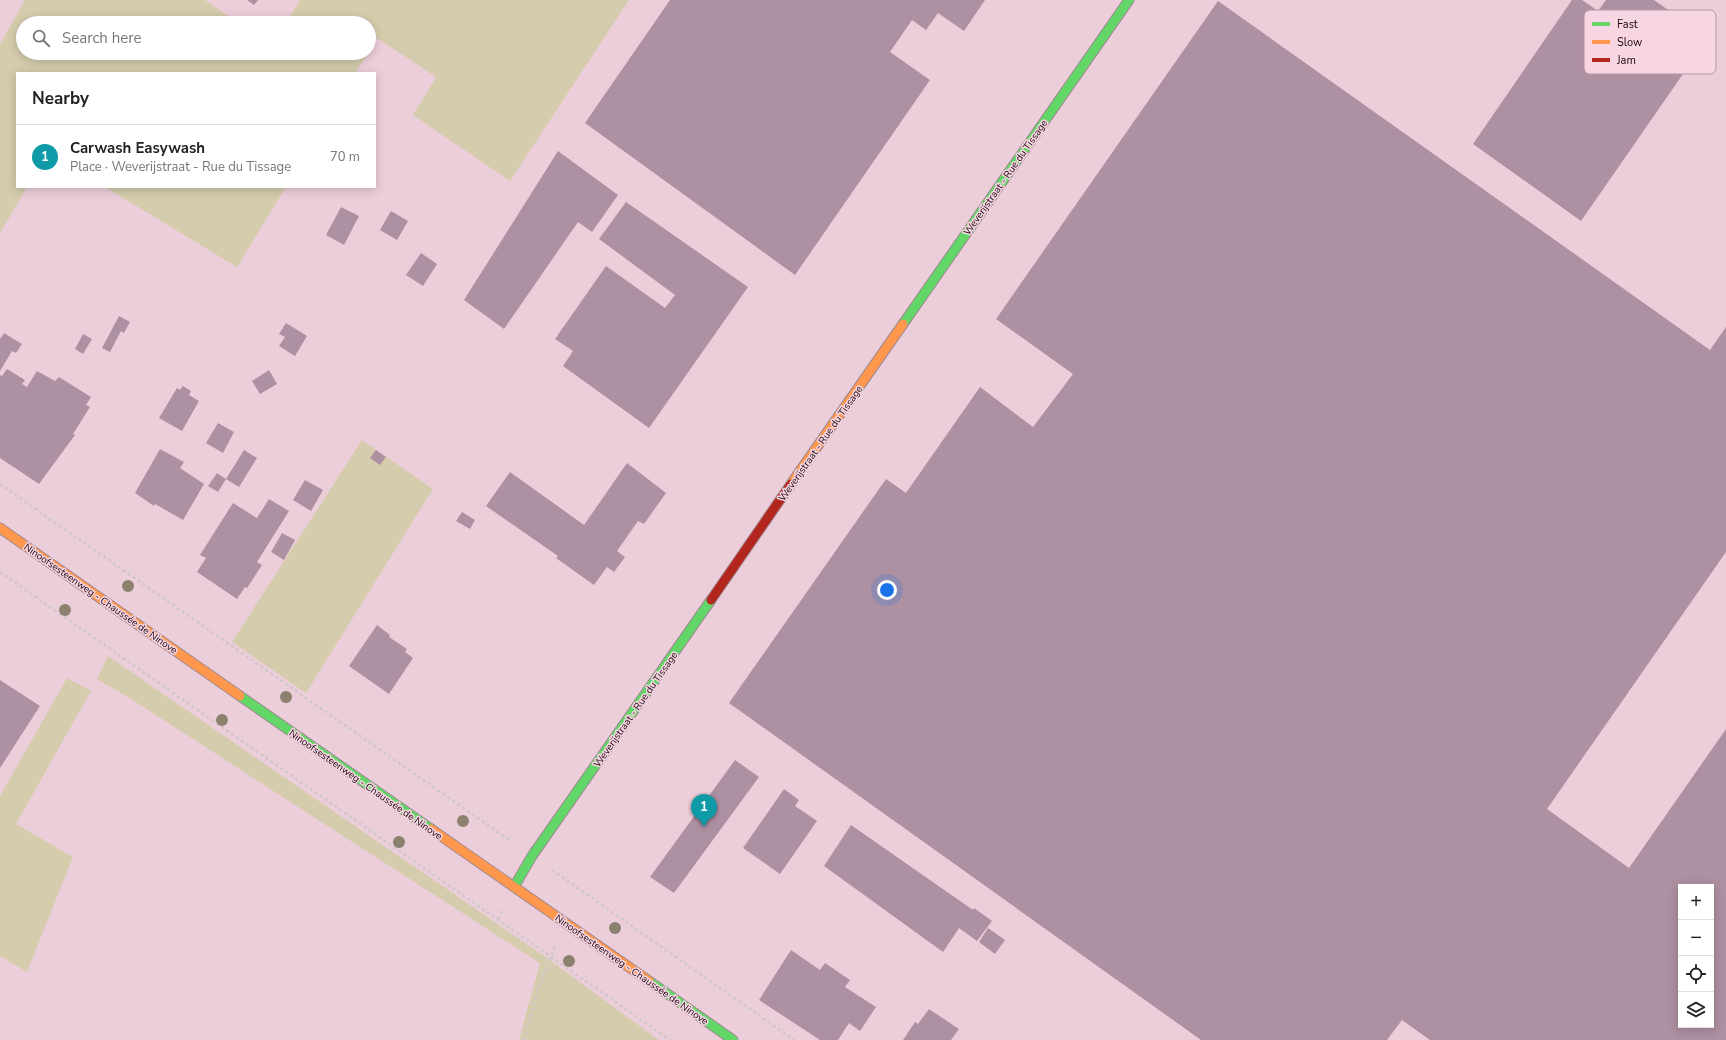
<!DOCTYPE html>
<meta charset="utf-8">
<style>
:root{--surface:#fff;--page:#f6f6f6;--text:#222;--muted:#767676;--line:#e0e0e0;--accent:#634d56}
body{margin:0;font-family:"Nunito Sans",sans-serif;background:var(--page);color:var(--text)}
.controls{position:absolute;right:12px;bottom:12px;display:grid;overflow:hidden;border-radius:0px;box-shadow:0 2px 10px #0003}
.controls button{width:36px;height:36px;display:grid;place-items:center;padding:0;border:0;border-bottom:1px solid var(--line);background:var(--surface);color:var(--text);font:20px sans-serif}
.you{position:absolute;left:887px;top:590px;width:14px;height:14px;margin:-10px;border:3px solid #fff;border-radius:50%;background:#1a73e8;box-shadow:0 0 0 6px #1a73e833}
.badge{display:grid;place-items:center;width:26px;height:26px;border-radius:50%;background:var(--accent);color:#fff;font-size:13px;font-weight:700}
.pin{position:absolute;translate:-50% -33px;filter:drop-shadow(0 1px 2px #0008)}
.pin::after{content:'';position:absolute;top:21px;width:14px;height:12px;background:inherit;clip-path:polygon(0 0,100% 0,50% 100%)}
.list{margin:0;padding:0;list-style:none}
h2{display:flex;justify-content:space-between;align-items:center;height:52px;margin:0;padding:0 16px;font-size:17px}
h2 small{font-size:13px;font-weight:400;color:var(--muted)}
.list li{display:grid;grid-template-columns:26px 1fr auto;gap:12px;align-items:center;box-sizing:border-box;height:64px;padding:0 16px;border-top:1px solid var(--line)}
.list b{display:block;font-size:15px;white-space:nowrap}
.list p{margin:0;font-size:13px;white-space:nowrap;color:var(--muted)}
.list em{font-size:13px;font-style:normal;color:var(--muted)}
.icon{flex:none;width:22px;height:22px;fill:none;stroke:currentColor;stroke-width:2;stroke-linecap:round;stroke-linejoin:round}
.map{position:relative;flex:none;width:1726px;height:1040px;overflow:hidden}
.search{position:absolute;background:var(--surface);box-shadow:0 2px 10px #0003;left:16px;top:16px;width:360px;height:44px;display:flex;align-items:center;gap:10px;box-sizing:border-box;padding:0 14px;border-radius:22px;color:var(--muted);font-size:15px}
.panel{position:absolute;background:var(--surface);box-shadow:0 2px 10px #0003;left:16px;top:72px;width:360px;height:116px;border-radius:0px}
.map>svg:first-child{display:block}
</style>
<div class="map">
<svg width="1726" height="1040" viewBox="0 0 1726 1040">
<rect width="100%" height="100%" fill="#ecceda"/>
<!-- green -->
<path fill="#d5ccad" d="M 25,0 L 205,0 L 238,23 L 23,23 L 23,53 L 368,53 L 355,73 L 17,73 L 17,187 L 27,187 L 0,233 L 0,44 Z
M 300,0 L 629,0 L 510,181 L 413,115 L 436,77 L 377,38 L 369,51 L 369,23 L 286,23 Z
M 105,187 L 286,187 L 237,267 Z
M 362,440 L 433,489 L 306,693 L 232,642 Z
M 108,656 L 544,956 L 659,1040 L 519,1040 L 540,963 L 131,699 L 97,679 Z
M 67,678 L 91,691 L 16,824 L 73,857 L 27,972 L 0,956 L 0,796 Z"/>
<!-- building -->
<path fill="#ad90a2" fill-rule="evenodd" d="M 247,0 L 258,0 L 254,5 Z
M 670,0 L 985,0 L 964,31 L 938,13 L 926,30 L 912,20 L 890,52 L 930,80 L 795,275 L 585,123 Z
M 1572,0 L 1582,0 L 1598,11 L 1606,0 L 1654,0 L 1708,38 L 1581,221 L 1473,144 Z
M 1218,1 L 1710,350 L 1726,327 L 1726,552 L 1547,809 L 1629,868 L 1726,729 L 1726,1040 L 1430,1040 L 1402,1020 L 1387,1040 L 1201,1040 L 729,703 L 886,479 L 906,493 L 980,387 L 1033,427 L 1073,374 L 996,319 ZM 1681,887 L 1711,887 L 1711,1025 L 1681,1025 Z
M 558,151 L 618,195 L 592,232 L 578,222 L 504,329 L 464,300 Z
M 626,202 L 748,287 L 649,428 L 563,366 L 573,351 L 555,339 L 606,266 L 665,308 L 675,295 L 599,239 Z
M 341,207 L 359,216 L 344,245 L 326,235 Z
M 391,211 L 408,221 L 397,240 L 380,230 Z
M 421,253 L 437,264 L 423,286 L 406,275 Z
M 119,316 L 130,322 L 124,333 L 121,331 L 110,352 L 102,348 Z
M 286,323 L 307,336 L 295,356 L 279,346 L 285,337 L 279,334 Z
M 4,333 L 22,344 L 16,353 L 12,351 L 0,371 L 0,339 Z
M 83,334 L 92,339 L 83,354 L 75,349 Z
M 7,369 L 25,380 L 22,384 L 27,387 L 37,371 L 55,381 L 59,377 L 91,397 L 86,405 L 90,407 L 73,434 L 75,435 L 39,484 L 0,458 L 0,375 L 2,376 Z
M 269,370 L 277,384 L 260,394 L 252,381 Z
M 183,386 L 191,391 L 189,395 L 199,401 L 182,431 L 159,418 L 177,388 L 180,390 Z
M 218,423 L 234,432 L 223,453 L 206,443 Z
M 160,449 L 184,462 L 180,468 L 204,484 L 183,520 L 155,504 L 154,506 L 135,493 Z
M 244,450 L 257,458 L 239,487 L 226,479 L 218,492 L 208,486 L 217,473 L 226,479 Z
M 376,450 L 386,457 L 380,465 L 370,458 Z
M 627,463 L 666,493 L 644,524 L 638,521 L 617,551 L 625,557 L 614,572 L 607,567 L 594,585 L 556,558 L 558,556 L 486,506 L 510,472 L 584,525 Z
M 305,480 L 323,490 L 311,511 L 293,500 Z
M 269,499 L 289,511 L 257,562 L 262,565 L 247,588 L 245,587 L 237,599 L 197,572 L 206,558 L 200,555 L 233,503 L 257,518 Z
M 462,512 L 475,520 L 470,529 L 456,521 Z
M 282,533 L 295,540 L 284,560 L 271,552 Z
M 377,625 L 390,635 L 389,637 L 407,649 L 405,652 L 413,658 L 389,694 L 349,666 Z
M 0,680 L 40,706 L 0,768 Z
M 735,760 L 759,777 L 674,893 L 650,877 Z
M 784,789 L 799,800 L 795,806 L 817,821 L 780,874 L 743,848 Z
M 851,825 L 973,910 L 974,908 L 992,921 L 977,941 L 959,928 L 943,952 L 824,866 Z
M 988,928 L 1005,940 L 995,954 L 979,942 Z
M 791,950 L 820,970 L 825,963 L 850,980 L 845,987 L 876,1007 L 860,1031 L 849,1023 L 838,1040 L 820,1040 L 759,1000 Z
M 929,1009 L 959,1029 L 951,1040 L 903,1040 L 915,1022 L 918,1024 Z"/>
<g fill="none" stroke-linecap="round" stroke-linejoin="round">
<defs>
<path id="fast" d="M 903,324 L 1129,0
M 240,696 L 431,829
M 514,887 L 532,856 L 711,600
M 649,981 L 733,1040"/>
<path id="slow" d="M 791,484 L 903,324
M 0,528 L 240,696
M 431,829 L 649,981"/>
<path id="jam" d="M 711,600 L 791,484"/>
</defs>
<!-- fast casing -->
<use href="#fast" stroke="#a08992" stroke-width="11"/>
<!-- slow casing -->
<use href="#slow" stroke="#a08992" stroke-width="11"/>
<!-- jam casing -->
<use href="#jam" stroke="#a08992" stroke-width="11"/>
<!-- path -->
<path stroke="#cfc7ca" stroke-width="2.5" stroke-dasharray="3 3" stroke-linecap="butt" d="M 0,484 L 512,842
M 0,572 L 670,1040
M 552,870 L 794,1040
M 498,919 L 503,909
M 524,1040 L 536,995 L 555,946"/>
<!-- fast -->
<use href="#fast" stroke="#63d668" stroke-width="9"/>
<!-- slow -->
<use href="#slow" stroke="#ff974d" stroke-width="9"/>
<!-- jam -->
<use href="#jam" stroke="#b3261e" stroke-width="9"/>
</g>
<!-- trees -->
<g fill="#8c816e">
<circle cx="128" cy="586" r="6"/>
<circle cx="65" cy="610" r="6"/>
<circle cx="286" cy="697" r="6"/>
<circle cx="222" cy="720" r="6"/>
<circle cx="463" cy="821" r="6"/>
<circle cx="399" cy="842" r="6"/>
<circle cx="615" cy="928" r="6"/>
<circle cx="569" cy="961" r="6"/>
</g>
<g text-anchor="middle" stroke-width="3" stroke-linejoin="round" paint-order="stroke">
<!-- street labels -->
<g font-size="10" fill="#19070f" stroke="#f8d5e2">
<text transform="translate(1005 177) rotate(-55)" y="4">Weverijstraat - Rue du Tissage</text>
<text transform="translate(820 443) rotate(-55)" y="4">Weverijstraat - Rue du Tissage</text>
<text transform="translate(101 598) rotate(35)" y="4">Ninoofsesteenweg - Chaussée de Ninove</text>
<text transform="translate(635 709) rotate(-55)" y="4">Weverijstraat - Rue du Tissage</text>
<text transform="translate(366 784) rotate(35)" y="4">Ninoofsesteenweg - Chaussée de Ninove</text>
<text transform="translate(632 969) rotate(35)" y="4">Ninoofsesteenweg - Chaussée de Ninove</text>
</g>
</g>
<!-- legend -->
<rect x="1584" y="10" width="132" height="64" rx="6" fill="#f8d5e2" stroke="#b597a3" stroke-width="1"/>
<rect x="1592" y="22" width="18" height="4" fill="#63d668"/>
<rect x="1592" y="40" width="18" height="4" fill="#ff974d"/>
<rect x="1592" y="58" width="18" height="4" fill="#b3261e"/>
<g font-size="11" fill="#19070f">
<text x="1617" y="28">Fast</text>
<text x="1617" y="46">Slow</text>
<text x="1617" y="64">Jam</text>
</g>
</svg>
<div class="controls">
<button>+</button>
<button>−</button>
<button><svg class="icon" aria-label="locate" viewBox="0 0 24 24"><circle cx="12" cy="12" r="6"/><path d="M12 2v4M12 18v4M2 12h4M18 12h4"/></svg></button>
<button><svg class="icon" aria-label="layers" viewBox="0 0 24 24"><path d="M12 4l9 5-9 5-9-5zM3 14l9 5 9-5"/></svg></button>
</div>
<div class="you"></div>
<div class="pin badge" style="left:704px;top:827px;background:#0f9aa8">1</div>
<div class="search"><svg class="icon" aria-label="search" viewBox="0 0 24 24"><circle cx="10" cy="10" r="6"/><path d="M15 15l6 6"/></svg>Search here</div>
<section class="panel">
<h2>Nearby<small></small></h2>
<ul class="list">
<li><span class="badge" style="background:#0f9aa8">1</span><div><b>Carwash Easywash</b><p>Place · Weverijstraat - Rue du Tissage</p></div><em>70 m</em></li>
</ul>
</section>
</div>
